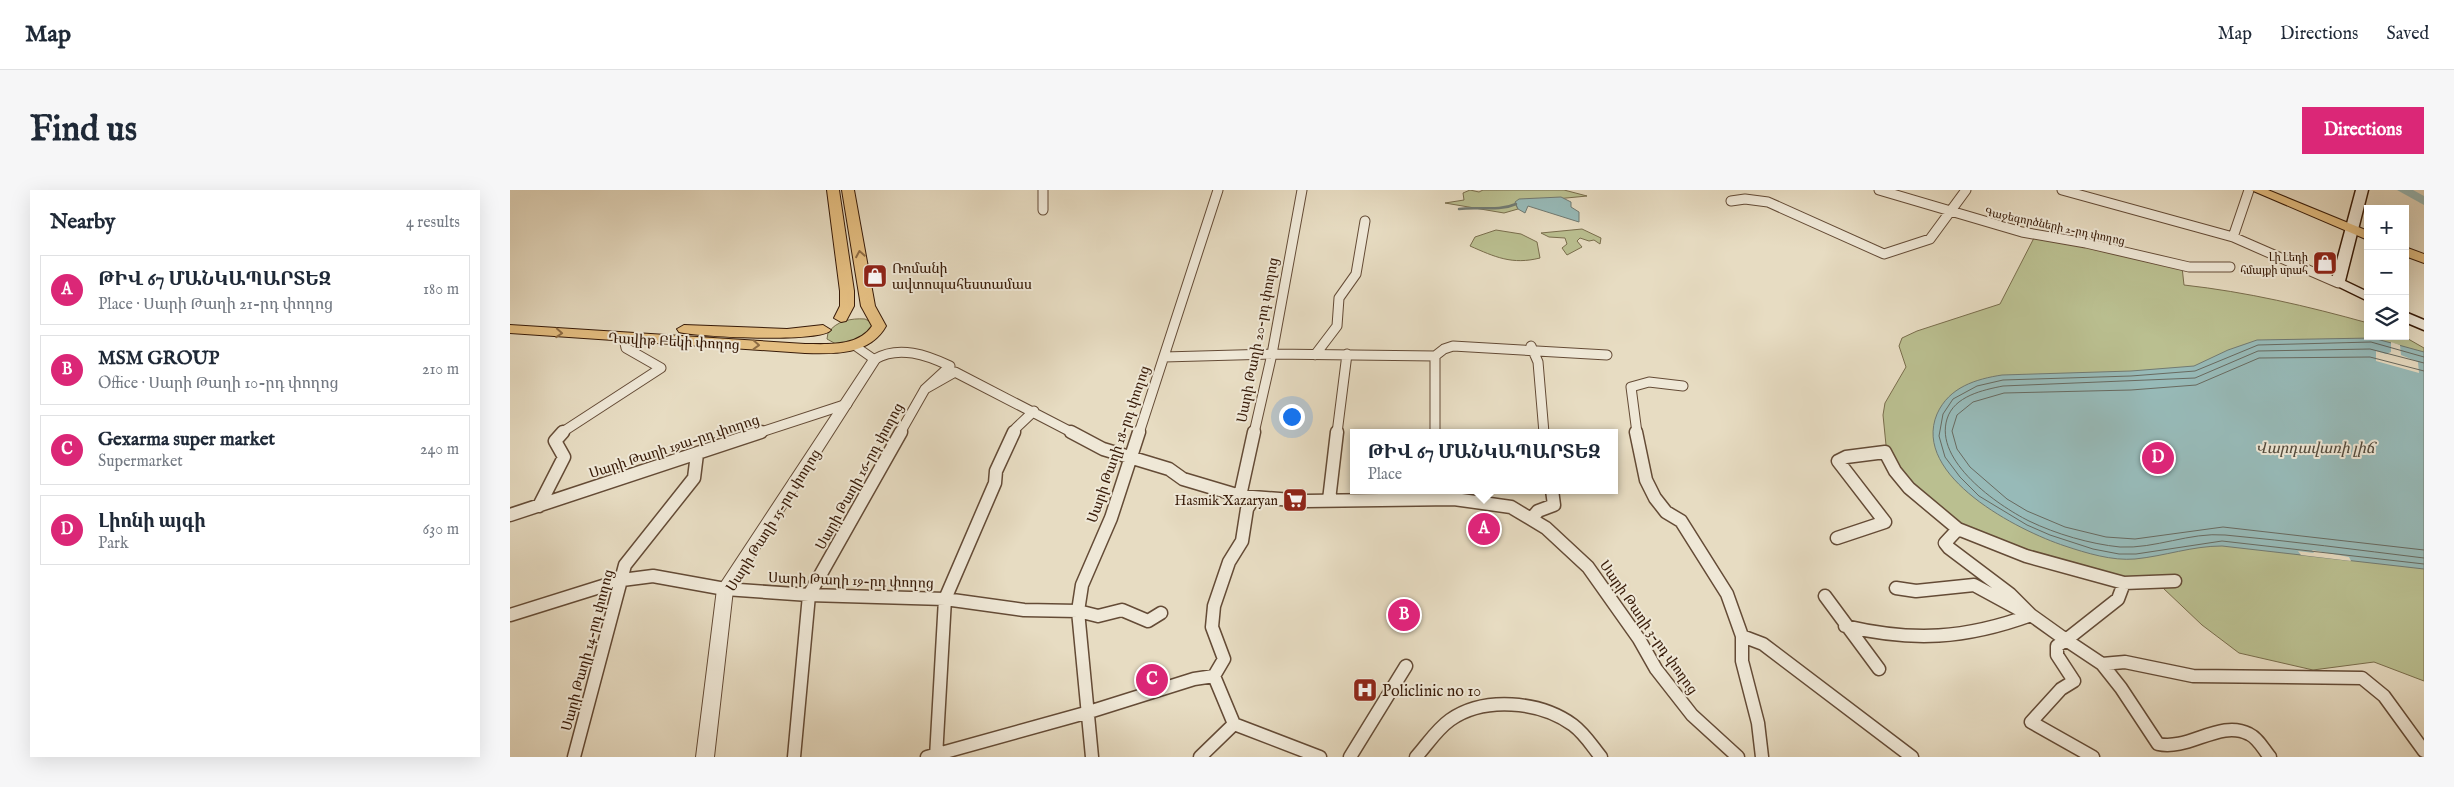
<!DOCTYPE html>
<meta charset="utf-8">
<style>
:root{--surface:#fff;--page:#f6f6f7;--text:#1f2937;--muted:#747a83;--line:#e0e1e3;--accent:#db2777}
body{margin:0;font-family:"IM FELL English","Noto Serif Armenian",serif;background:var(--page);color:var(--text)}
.controls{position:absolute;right:15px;top:15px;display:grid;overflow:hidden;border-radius:0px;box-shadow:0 5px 20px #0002}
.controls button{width:45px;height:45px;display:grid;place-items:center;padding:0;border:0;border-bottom:1px solid var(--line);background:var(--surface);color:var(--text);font:25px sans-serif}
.you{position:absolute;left:781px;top:226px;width:18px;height:18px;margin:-12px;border:4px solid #fff;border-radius:50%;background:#1a73e8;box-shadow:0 0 0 8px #1a73e833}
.badge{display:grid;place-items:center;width:32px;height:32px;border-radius:50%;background:var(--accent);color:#fff;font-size:16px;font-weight:700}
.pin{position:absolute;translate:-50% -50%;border:2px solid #fff;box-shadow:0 1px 5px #0006}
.popup{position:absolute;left:840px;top:239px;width:268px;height:65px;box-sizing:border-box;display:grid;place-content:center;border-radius:0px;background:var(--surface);filter:drop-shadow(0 1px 4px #0005);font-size:16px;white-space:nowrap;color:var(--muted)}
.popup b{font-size:19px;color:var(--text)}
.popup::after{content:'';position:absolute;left:50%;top:100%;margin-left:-10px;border:10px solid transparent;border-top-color:var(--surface)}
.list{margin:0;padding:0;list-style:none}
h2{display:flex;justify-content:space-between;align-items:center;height:65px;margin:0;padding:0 20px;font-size:21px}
h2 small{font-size:16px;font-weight:400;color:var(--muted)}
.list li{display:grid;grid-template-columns:32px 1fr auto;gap:15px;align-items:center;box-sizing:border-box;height:70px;margin:0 10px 10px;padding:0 10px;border:1px solid var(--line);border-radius:0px}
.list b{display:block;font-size:19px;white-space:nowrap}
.list p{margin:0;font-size:16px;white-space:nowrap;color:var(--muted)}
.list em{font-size:16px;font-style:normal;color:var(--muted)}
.icon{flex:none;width:28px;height:28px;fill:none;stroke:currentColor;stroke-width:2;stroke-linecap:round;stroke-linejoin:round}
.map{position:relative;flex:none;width:1914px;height:567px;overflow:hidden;border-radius:0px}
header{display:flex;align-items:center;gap:30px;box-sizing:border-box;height:70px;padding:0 25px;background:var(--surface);border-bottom:1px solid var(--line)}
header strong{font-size:24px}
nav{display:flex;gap:28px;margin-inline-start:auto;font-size:18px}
.intro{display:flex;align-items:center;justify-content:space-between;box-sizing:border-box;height:120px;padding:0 30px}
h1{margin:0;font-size:35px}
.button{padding:12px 22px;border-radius:0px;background:var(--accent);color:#fff;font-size:18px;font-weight:700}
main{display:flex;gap:30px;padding:0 30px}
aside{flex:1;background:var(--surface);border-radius:0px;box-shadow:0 5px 20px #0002}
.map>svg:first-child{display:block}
</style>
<header>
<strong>Map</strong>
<nav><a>Map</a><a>Directions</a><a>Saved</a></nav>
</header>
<div class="intro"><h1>Find us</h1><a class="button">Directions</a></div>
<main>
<aside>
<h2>Nearby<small>4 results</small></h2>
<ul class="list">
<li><span class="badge">A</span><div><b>ԹԻՎ 67 ՄԱՆԿԱՊԱՐՏԵԶ</b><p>Place · Սարի Թաղի 21-րդ փողոց</p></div><em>180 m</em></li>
<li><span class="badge">B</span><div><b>MSM GROUP</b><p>Office · Սարի Թաղի 10-րդ փողոց</p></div><em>210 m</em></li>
<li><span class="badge">C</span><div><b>Gexarma super market</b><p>Supermarket</p></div><em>240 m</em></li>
<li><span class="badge">D</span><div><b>Լիոնի այգի</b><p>Park</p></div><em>630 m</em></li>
</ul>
</aside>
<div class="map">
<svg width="1914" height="567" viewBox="0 0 1914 567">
<rect width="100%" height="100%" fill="#e7dcc2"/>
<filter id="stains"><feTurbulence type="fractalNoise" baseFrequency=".004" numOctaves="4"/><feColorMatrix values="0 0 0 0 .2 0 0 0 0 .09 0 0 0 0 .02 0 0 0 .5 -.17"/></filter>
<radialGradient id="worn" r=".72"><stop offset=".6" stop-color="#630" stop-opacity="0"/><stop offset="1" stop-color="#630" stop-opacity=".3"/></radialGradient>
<!-- green -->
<path fill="#babf90" stroke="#796d4c" d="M 960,0 L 969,2 L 973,0 L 1054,0 L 1077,6 L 1005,13 L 1008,19 L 994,23 L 935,13 L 954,10 L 953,3 Z
M 1072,39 L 1091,48 L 1090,54 L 1084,50 L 1079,51 L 1070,48 L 1067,51 L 1072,57 L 1057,65 L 1052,58 L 1057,54 L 1055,48 L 1039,47 L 1031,43 Z
M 986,40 L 1011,44 L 1027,52 L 1030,68 C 1002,75 985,67 960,56 L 965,47 Z
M 1525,46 L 1672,77 L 1674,95 C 1737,102 1797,116 1858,133 L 1858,146 L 1893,146 L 1914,158 L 1914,491 L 1864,472 L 1803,480 L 1729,463 L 1692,435 L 1653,398 L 1556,372 L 1481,348 L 1449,334 L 1388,281 L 1376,255 L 1373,225 L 1375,213 L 1396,177 L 1389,156 L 1392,148 L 1407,141 L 1490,114 Z
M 355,129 L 361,132 L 364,137 L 348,151 L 326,154 L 317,149 L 318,143 C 326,131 341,128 355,129 Z"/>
<!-- water -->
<path fill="#97bab8" stroke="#717a72" d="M 1051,7 L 1061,12 L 1061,17 L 1069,22 L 1069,32 L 1018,16 L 1015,23 L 1008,19 L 1005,12 L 1009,9 Z
M 1863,148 L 1914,162 L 1914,379 L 1712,356 C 1682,356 1655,366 1625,369 C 1602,371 1576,363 1555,356 C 1509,341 1401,286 1427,224 C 1439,197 1466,189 1492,185 L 1621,181 L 1684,176 L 1718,160 L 1747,150 Z"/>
<!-- pier -->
<path fill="#e7dcc2" d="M 1881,152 L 1890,155 L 1891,165 L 1908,172 L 1909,183 L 1866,171 L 1866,161 L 1876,164 L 1881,162 Z
M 1802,360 L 1839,367 L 1841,371 L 1791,365 L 1788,361 L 1804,363 Z"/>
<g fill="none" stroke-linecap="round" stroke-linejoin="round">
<!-- shore -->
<path stroke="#686a60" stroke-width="1" d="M 1914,167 L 1861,152 L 1748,155 L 1685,181 L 1621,186 L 1493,190 L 1467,196 L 1443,209 L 1433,224 L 1429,246 L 1435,267 L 1450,287 L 1469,306 L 1517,335 L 1540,345 L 1583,359 L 1609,364 L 1626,364 L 1712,351 L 1914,374
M 1914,173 L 1860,159 L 1748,161 L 1685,188 L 1493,196 C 1473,200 1444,206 1437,229 C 1424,271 1487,315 1519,331 C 1546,344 1580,354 1610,357 C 1645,359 1680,342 1715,345 C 1781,351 1848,360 1914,368
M 1914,181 L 1860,167 L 1749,168 L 1686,195 L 1621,200 L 1494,203 L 1463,212 L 1447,225 L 1442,241 L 1447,259 L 1460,277 L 1497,309 L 1517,321 L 1555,337 L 1596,347 L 1625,349 L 1713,337 L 1914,360"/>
<!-- stream -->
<path stroke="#717a72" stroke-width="2.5" d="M 949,19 C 968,16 988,22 1006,14"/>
<!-- river -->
<path fill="#97bab8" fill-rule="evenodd" d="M 1887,0 L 1903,0 L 1914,6 L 1914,15 Z"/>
<defs>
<path id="minor-far1" d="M 533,0 L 533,20
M 1369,0 L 1512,42 L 1576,53 L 1679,77 L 1720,77
M 1552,0 L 1723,47 L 1828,93
M 1221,11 L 1235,9 L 1258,12 L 1374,64 L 1420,49 L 1456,0
M 1723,47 L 1739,0
M 1021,156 L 1028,172 L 1034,243
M 805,165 L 827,136 L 829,108 L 846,84 L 855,31
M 925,166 L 934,159 L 943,156 L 1097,165
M 925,166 L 925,243
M 654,167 L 762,164 L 925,166
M 365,169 C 389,155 417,165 440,176 L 415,199 L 390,243
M 415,199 L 445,182 L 563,243
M 51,243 L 151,178 L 116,158 L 114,148
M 248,243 L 337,214
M 503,243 L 506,238 L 524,221
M 629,243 L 708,0
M 744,243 L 762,164 L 792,0
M 827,243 L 837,164
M 1127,243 L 1121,197 L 1139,192 L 1173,196"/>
<path id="minor" d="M 561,242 L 593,259 L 659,279 L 673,289 L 730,306 L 796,311 L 944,309 L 1001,317 L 1036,338 L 1078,377 L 1129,449 L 1146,479 L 1182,525 L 1228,567
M 1126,242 L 1136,290 L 1145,308 L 1156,322 L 1171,331 L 1217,404 L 1232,446 L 1232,471 L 1248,533 L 1252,567
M 730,306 L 744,242
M 819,310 L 827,242
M 29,316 L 54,267 L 45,251 L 53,242
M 0,325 L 251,242
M 1022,328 L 1028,321 L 1044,315 L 1042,300
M 1448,339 L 1435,353 L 1439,358 L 1500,404 L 1521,425 L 1556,450 L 1608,409 L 1614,393
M 1327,348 L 1375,332 L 1328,271 L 1336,267 L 1375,262 L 1385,281 L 1399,298 L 1448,339 L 1516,366 L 1614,393 L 1665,391
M 1386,398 L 1406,401 L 1464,395 L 1510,420
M 1315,406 L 1369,479
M 0,425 L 112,390 L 143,386 L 215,399 L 299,405 L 435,409 L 514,420 L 568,421 L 588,426 L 612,420 L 638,431 L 651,423
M 1335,436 C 1403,452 1455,449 1521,425
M 1232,446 L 1253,454 L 1402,567
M 1592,474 L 1615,472 L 1683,486 L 1852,488 L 1874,506 L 1914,561
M 724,534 L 704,486 L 714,469 L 702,437 L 704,416 L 719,372 L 732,351 L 737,319 L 743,309
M 724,534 L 810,567
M 64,567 L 115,375 L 184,288 L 187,264
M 284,567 L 299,405 L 391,242
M 417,567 L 579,522 L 684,489 L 704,486
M 426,567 L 435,409 L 485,293 L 486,281 L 504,242
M 582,567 L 568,421 L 572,395 L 601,328 L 629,242
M 690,567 L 724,534
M 840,567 L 896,476
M 906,567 C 917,555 926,540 940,530 C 974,506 1030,511 1063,535 C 1075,544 1082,556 1091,567
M 1583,567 L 1521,532 L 1551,499 L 1564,491 L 1547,465 L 1547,456 L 1556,450 L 1592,474 L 1611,498 L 1648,554 C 1679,561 1710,529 1739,544 C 1748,548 1754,560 1760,567"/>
<path id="tertiary" d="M 345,151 L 371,169 L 223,400 L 204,567 L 186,567 L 207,399 L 358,170 L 341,158 L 339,155 Z"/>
<path id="secondary" d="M 1846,0 L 1858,0 L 1835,91 L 1858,102 L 1858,111 L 1821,93 Z
M 1895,122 L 1914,130 L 1914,140 L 1895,132 Z"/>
<path id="primary" d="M 317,0 L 329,0 L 344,101 L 344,116 L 336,131 L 331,132 L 324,128 L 330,116 L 330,101 Z
M 332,0 L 344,0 L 365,116 L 376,136 C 360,165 325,164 295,163 L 0,143 L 0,135 L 295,154 C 317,154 348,157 362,136 L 351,116 Z
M 1741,0 L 1758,0 L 1858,41 L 1858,50 Z
M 1895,57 L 1914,64 L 1914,73 L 1895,66 Z
M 174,135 L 277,139 L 313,135 L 321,140 C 312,153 187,147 169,142 L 167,139 Z"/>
</defs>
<!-- minor-far1 casing -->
<use href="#minor-far1" stroke="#644b36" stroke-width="11"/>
<!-- minor casing -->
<use href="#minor" stroke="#644b36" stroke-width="15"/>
<!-- tertiary casing -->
<use href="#tertiary" stroke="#644b36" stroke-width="2"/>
<!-- secondary casing -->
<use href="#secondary" stroke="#381b08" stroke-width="3"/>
<!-- primary casing -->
<use href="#primary" stroke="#381b08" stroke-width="2"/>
<!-- minor-far1 -->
<use href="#minor-far1" stroke="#efe8d7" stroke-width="9"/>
<!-- minor -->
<use href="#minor" stroke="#efe8d7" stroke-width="12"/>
<!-- tertiary -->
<use href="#tertiary" fill="#efe8d7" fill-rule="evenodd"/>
<!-- secondary -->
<use href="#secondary" fill="#efe8d7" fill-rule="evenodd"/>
<!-- primary -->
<use href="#primary" fill="#e4be81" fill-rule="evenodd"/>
</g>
<!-- one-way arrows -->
<defs><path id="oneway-chevron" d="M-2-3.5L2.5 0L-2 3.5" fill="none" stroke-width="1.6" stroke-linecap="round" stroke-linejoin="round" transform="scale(1.25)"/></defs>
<g stroke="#8e6c44">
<use href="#oneway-chevron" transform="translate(350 64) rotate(-100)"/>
<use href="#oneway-chevron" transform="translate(49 143) rotate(4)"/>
<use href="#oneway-chevron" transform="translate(246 155) rotate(3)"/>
</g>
<!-- icons -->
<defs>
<symbol id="shop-square" viewBox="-11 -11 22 22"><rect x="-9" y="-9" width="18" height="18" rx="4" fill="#8f2418" stroke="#efe8d7"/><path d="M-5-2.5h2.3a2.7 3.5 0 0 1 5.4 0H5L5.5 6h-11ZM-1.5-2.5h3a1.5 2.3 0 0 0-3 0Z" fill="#fff"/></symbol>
<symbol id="supermarket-square" viewBox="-11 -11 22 22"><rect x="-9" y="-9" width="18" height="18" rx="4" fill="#8f2418" stroke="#efe8d7"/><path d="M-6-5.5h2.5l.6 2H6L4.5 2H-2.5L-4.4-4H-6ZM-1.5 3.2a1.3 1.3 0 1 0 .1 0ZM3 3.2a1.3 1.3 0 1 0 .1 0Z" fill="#fff"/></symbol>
<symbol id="hospital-square" viewBox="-11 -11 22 22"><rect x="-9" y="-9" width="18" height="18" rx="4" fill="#8f2418" stroke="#efe8d7"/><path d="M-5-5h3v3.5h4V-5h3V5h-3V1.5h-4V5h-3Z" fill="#fff"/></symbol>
</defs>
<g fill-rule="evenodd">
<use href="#shop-square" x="1801" y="59" width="28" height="28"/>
<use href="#shop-square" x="351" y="72" width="28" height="28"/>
<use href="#supermarket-square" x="771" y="296" width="28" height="28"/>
<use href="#hospital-square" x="841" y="486" width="28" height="28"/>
</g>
<g text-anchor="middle" stroke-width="4" stroke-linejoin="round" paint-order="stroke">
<!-- far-street labels -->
<g font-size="11" fill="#381b08" stroke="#efe8d7">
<text transform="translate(1545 36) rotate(12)" y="4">Գաջեգործների 2-րդ փողոց</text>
</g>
<!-- far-poi labels -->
<g font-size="11" fill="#381b08" stroke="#efe8d7" text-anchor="end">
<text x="1798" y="71">Լի Լեդի<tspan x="1798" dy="13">հմայքի սրահ</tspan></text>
</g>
<!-- poi labels -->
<g font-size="14" fill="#381b08" stroke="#efe8d7" text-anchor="start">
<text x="382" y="83">Ռոմանի<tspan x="382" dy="16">ավտոպահեստամաս</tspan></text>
<text x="768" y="315" text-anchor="end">Hasmik Xazaryan</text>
</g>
<!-- street labels -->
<g font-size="14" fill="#381b08" stroke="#efe8d7">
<text transform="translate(747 150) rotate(-79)" y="5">Սարի Թաղի 20-րդ փողոց</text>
<text transform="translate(164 151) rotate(3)" y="5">Դավիթ Բեկի փողոց</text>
<text transform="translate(608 254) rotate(-71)" y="5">Սարի Թաղի 18-րդ փողոց</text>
<text transform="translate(164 256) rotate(-18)" y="5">Սարի Թաղի 19ա-րդ փողոց</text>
<text transform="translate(349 286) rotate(-61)" y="5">Սարի Թաղի 16-րդ փողոց</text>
<text transform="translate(263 330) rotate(-58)" y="5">Սարի Թաղի 15-րդ փողոց</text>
<text transform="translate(341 390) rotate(2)" y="5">Սարի Թաղի 19-րդ փողոց</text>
<text transform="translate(1139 437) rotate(55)" y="5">Սարի Թաղի 3-րդ փողոց</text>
<text transform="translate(77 460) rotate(-75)" y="5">Սարի Թաղի 14-րդ փողոց</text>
</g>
<!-- water labels -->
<g font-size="15" font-style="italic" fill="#544b3d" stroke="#efe8d7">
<text x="1805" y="263">Վարդավառի լիճ</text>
</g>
<!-- near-poi labels -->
<g font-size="16" fill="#381b08" stroke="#efe8d7" text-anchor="start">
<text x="872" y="506">Policlinic no 10</text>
</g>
</g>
<rect width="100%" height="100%" filter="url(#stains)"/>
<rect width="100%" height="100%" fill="url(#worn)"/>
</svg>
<div class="controls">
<button>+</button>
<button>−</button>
<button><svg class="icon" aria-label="layers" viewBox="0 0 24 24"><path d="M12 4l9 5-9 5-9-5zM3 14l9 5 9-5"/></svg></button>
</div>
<div class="you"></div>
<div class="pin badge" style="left:974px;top:339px">A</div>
<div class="popup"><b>ԹԻՎ 67 ՄԱՆԿԱՊԱՐՏԵԶ</b>Place</div>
<div class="pin badge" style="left:894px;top:425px">B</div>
<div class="pin badge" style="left:642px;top:490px">C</div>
<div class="pin badge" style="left:1648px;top:268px">D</div>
</div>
</main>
